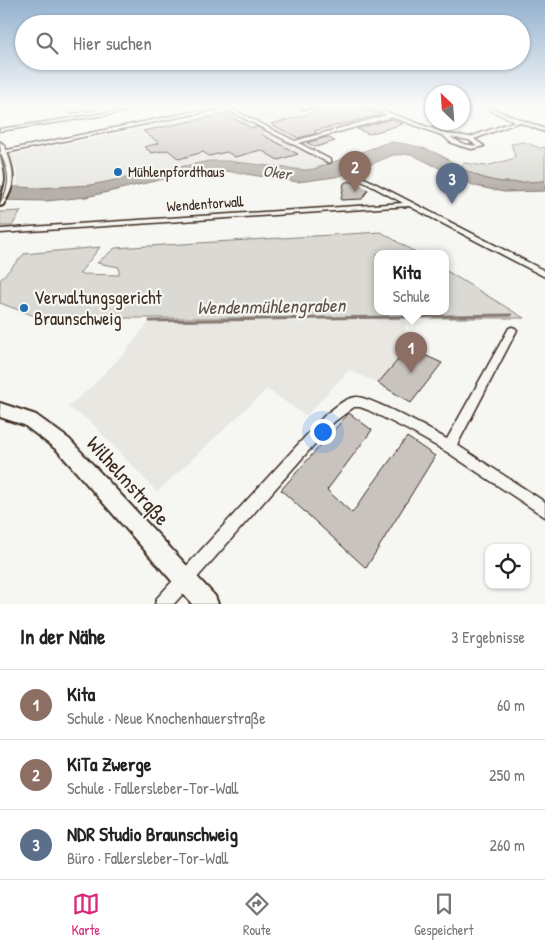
<!DOCTYPE html>
<html lang="de">
<meta charset="utf-8">
<style>
:root{--surface:#fff;--page:#f6f6f6;--text:#222;--muted:#767676;--line:#e0e0e0;--accent:#db2777}
body{margin:0;font-family:"Patrick Hand",sans-serif;background:var(--page);color:var(--text)}
.controls{position:absolute;right:15px;bottom:15px;display:grid;overflow:hidden;border-radius:10px;box-shadow:0 1px 4px #0004}
.controls button{width:45px;height:45px;display:grid;place-items:center;padding:0;border:0;border-bottom:1px solid var(--line);background:var(--surface);color:var(--text);font:25px sans-serif}
.compass{position:absolute;left:425px;top:85px;width:45px;height:45px;border-radius:50%;background:var(--surface);box-shadow:0 1px 4px #0004;rotate:335deg}
.you{position:absolute;left:322px;top:431px;width:18px;height:18px;margin:-12px;border:4px solid #fff;border-radius:50%;background:#1a73e8;box-shadow:0 0 0 8px #1a73e833}
.badge{display:grid;place-items:center;width:32px;height:32px;border-radius:50%;background:var(--accent);color:#fff;font-size:16px;font-weight:700}
.pin{position:absolute;translate:-50% -41px;filter:drop-shadow(0 1px 2px #0008)}
.pin::after{content:'';position:absolute;top:26px;width:18px;height:15px;background:inherit;clip-path:polygon(0 0,100% 0,50% 100%)}
.popup{position:absolute;left:374px;top:250px;width:75px;height:65px;box-sizing:border-box;display:grid;place-content:center;border-radius:10px;background:var(--surface);filter:drop-shadow(0 1px 4px #0005);font-size:16px;white-space:nowrap;color:var(--muted)}
.popup b{font-size:19px;color:var(--text)}
.popup::after{content:'';position:absolute;left:50%;top:100%;margin-left:-10px;border:10px solid transparent;border-top-color:var(--surface)}
.list{margin:0;padding:0;list-style:none}
h2{display:flex;justify-content:space-between;align-items:center;height:65px;margin:0;padding:0 20px;font-size:21px}
h2 small{font-size:16px;font-weight:400;color:var(--muted)}
.list li{display:grid;grid-template-columns:32px 1fr auto;gap:15px;align-items:center;box-sizing:border-box;height:70px;padding:0 20px;border-top:1px solid var(--line)}
.list b{display:block;font-size:19px;white-space:nowrap}
.list p{margin:0;font-size:16px;white-space:nowrap;color:var(--muted)}
.list em{font-size:16px;font-style:normal;color:var(--muted)}
.icon{flex:none;width:28px;height:28px;fill:none;stroke:currentColor;stroke-width:2;stroke-linecap:round;stroke-linejoin:round}
.map{position:relative;flex:none;width:545px;height:604px;overflow:hidden}
.search{position:absolute;background:var(--surface);box-shadow:0 1px 4px #0004;left:15px;right:15px;top:15px;height:55px;display:flex;align-items:center;gap:12px;box-sizing:border-box;padding:0 18px;border-radius:28px;color:var(--muted);font-size:19px}
.sheet{height:275px;background:var(--surface)}
nav{display:flex;justify-content:space-around;align-items:center;box-sizing:border-box;height:70px;border-top:1px solid var(--line);background:var(--surface);font-size:14px;color:var(--muted)}
nav a{display:grid;justify-items:center;gap:2px}
nav .on{color:var(--accent)}
.map>svg:first-child{display:block}
</style>
<div class="map">
<svg width="545" height="604" viewBox="0 0 545 604">
<rect width="100%" height="100%" fill="#f6f6f2"/>
<filter id="ink" filterUnits="userSpaceOnUse"><feTurbulence type="fractalNoise" baseFrequency=".02" numOctaves="2"/><feDisplacementMap in="SourceGraphic" scale="10" xChannelSelector="R" yChannelSelector="G"/><feConvolveMatrix kernelMatrix="1 2 1 2 8 2 1 2 1" color-interpolation-filters="sRGB"/></filter>
<g filter="url(#ink)">
<!-- built -->
<path fill="#e8e7e2" d="M 51,106 L 140,106 L 57,120 Z
M 227,106 L 335,106 L 341,110 L 359,106 L 383,115 L 286,141 L 329,164 L 314,169 L 304,170 L 218,161 L 182,166 L 91,185 L 54,188 L 17,187 L 18,175 L 10,155 L 234,110 Z
M 463,106 L 474,106 L 492,114 L 462,125 L 455,123 L 462,122 Z
M 404,317 L 406,341 L 404,353 L 378,383 L 349,370 L 306,416 L 267,389 L 157,492 L 91,422 L 68,407 L 92,386 L 125,352 L 150,321 Z"/>
<!-- green -->
<path fill="#dad9d3" stroke="#8a8278" d="M 524,142 L 540,148 L 545,147 L 545,181 C 510,183 491,185 460,167 L 464,163 L 486,166 L 512,159 L 515,156 L 511,144 Z
M 21,211 L 12,226 L 0,226 L 0,212 Z
M 381,232 L 418,254 L 377,254 L 377,312 L 445,312 L 445,270 L 524,318 L 40,318 L 0,303 L 0,280 L 24,254 L 100,247 L 79,274 L 119,275 L 119,267 L 97,263 L 115,248 Z"/>
<!-- water -->
<path fill="#b6b0a9" stroke="#857a71" d="M 389,142 C 405,143 423,147 438,154 C 453,161 467,173 483,178 C 502,185 525,182 545,181 L 545,191 L 504,192 L 475,186 L 411,154 L 393,155 L 353,172 L 335,177 L 298,182 L 219,170 L 181,175 L 86,197 L 46,201 L 0,200 L 0,186 L 37,188 L 91,185 L 209,161 L 227,161 L 304,170 L 314,169 Z"/>
<g fill="none" stroke-linecap="round" stroke-linejoin="round">
<!-- stream -->
<path stroke="#857a71" stroke-width="3" d="M 150,321 L 511,315"/>
</g>
<!-- building -->
<path fill="#c8c3be" stroke="#3b2a1e" d="M 65,106 L 95,106 L 95,110 L 70,114 Z
M 322,106 L 335,106 L 336,112 L 358,107 L 380,115 L 314,131 L 317,133 L 298,138 L 271,124 L 317,112 L 311,109 Z
M 226,114 L 252,128 L 257,127 L 263,130 L 261,134 L 298,154 L 278,160 L 261,150 L 235,157 L 227,152 L 209,156 L 203,152 L 179,159 L 168,150 L 152,153 L 144,147 L 159,143 L 143,131 Z
M 391,119 L 403,124 L 369,134 L 357,129 Z
M 327,137 L 335,141 L 316,147 L 307,143 Z
M 350,181 L 368,190 L 362,199 L 341,200 L 344,183 Z
M 406,341 L 426,346 L 420,353 L 442,363 L 411,403 L 378,383 L 404,353 Z
M 349,413 L 372,430 L 327,490 L 352,513 L 407,437 L 435,456 L 366,568 L 281,490 Z"/>
<g fill="none" stroke-linecap="round" stroke-linejoin="round">
<defs>
<path id="pedestrian" d="M 314,106 L 320,106 L 302,109 L 300,108 Z"/>
<path id="minor" d="M 142,106 L 149,106 L 112,114 L 0,131 L 0,129 L 112,112 Z
M 221,106 L 226,106 L 295,141 L 387,115 L 365,106 L 370,106 L 447,134 L 470,137 L 515,121 L 480,106 L 485,106 L 545,129 L 545,132 L 519,122 L 474,139 L 484,146 L 472,149 L 460,146 L 450,142 L 444,136 L 392,117 L 299,143 L 331,160 L 331,162 L 329,163 L 224,108 L 0,154 L 0,152 L 2,151 ZM 450,137 L 469,140 L 477,146 L 463,144 Z
M 351,171 L 545,271 L 545,277 L 409,206 L 0,233 L 0,229 L 403,203 L 349,174 L 349,172 Z
M 512,327 L 515,328 L 517,330 L 457,445 L 545,502 L 545,517 L 447,452 L 408,430 L 368,410 L 360,407 L 354,407 L 334,422 L 174,604 L 155,604 L 157,598 L 326,414 C 335,408 344,398 356,397 C 369,396 433,431 447,439 L 509,328 Z"/>
<path id="secondary" d="M 0,142 C 5,145 6,150 8,155 C 15,175 15,187 3,205 L 0,206 C 0,196 6,188 6,178 C 6,166 0,155 0,142 Z
M 0,403 L 36,415 L 69,439 L 215,596 L 218,604 L 192,604 L 57,450 L 24,425 L 0,417 Z"/>
</defs>
<!-- pedestrian casing -->
<use href="#pedestrian" stroke="#3b2a1e" stroke-width="4"/>
<!-- minor casing -->
<use href="#minor" stroke="#3b2a1e" stroke-width="3"/>
<!-- secondary casing -->
<use href="#secondary" stroke="#3b2a1e" stroke-width="4"/>
<!-- pedestrian -->
<use href="#pedestrian" fill="#f6f6f2" fill-rule="evenodd"/>
<!-- minor -->
<use href="#minor" fill="#f6f6f2" fill-rule="evenodd"/>
<!-- secondary -->
<use href="#secondary" fill="#f6f6f2" fill-rule="evenodd"/>
<!-- tram -->
<path stroke="#3b2a1e" stroke-width="1" d="M 0,154 C 9,171 11,185 0,202"/>
</g>
</g>
<!-- sky -->
<linearGradient id="sky" x2="0" y2="1"><stop stop-color="#94b2cf"/><stop offset="0.56" stop-color="#fbfbf9"/><stop offset="1" stop-color="#fbfbf9" stop-opacity="0"/></linearGradient>
<rect width="545" height="190" fill="url(#sky)"/>
<!-- markers -->
<g fill="#1f6fb2" stroke="#f6f6f2" stroke-width="2">
<circle cx="118" cy="172" r="5"/>
<circle cx="24" cy="308" r="5"/>
</g>
<g text-anchor="middle" stroke-width="4.5" stroke-linejoin="round" paint-order="stroke">
<!-- far-poi labels -->
<g font-size="15" fill="#3b2a1e" stroke="#f6f6f2" text-anchor="start">
<text x="128" y="177">Mühlenpfordthaus</text>
</g>
<!-- far-street labels -->
<g font-size="15" fill="#3b2a1e" stroke="#f6f6f2">
<text transform="translate(205 204) rotate(-4)" y="5">Wendentorwall</text>
</g>
<!-- far-water labels -->
<g font-size="16" font-style="italic" fill="#605248" stroke="#f6f6f2">
<text transform="translate(277 172) rotate(7)" y="6">Oker</text>
</g>
<!-- poi labels -->
<g font-size="18" fill="#3b2a1e" stroke="#f6f6f2" text-anchor="start">
<text x="34" y="304">Verwaltungsgericht<tspan x="34" dy="21">Braunschweig</tspan></text>
</g>
<!-- water labels -->
<g font-size="19" font-style="italic" fill="#605248" stroke="#f6f6f2">
<text transform="translate(271 306) rotate(-1)" y="7">Wendenmühlengraben</text>
</g>
<!-- near-street labels -->
<g font-size="21" fill="#3b2a1e" stroke="#f6f6f2">
<text transform="translate(128 481) rotate(48)" y="7">Wilhelmstraße</text>
</g>
</g>
</svg>
<div class="controls">
<button><svg class="icon" aria-label="locate" viewBox="0 0 24 24"><circle cx="12" cy="12" r="6"/><path d="M12 2v4M12 18v4M2 12h4M18 12h4"/></svg></button>
</div>
<svg class="compass" viewBox="-18 -18 36 36"><path d="M0-13l5 13h-10z" fill="#e53935"/><path d="M0 13l5-13h-10z" fill="#767676"/></svg>
<div class="you"></div>
<div class="pin badge" style="left:411px;top:373px;background:#8d6e63">1</div>
<div class="popup"><b>Kita</b>Schule</div>
<div class="pin badge" style="left:355px;top:192px;background:#8d6e63">2</div>
<div class="pin badge" style="left:452px;top:204px;background:#5c6f8a">3</div>
<div class="search"><svg class="icon" aria-label="search" viewBox="0 0 24 24"><circle cx="10" cy="10" r="6"/><path d="M15 15l6 6"/></svg>Hier suchen</div>
</div>
<section class="sheet">
<h2>In der Nähe<small>3 Ergebnisse</small></h2>
<ul class="list">
<li><span class="badge" style="background:#8d6e63">1</span><div><b>Kita</b><p>Schule · Neue Knochenhauerstraße</p></div><em>60 m</em></li>
<li><span class="badge" style="background:#8d6e63">2</span><div><b>KiTa Zwerge</b><p>Schule · Fallersleber-Tor-Wall</p></div><em>250 m</em></li>
<li><span class="badge" style="background:#5c6f8a">3</span><div><b>NDR Studio Braunschweig</b><p>Büro · Fallersleber-Tor-Wall</p></div><em>260 m</em></li>
</ul>
</section>
<nav>
<a class="on"><svg class="icon" aria-label="map" viewBox="0 0 24 24"><path d="M3 6l6-2 6 2 6-2v14l-6 2-6-2-6 2zM9 4v14M15 6v14"/></svg>Karte</a>
<a><svg class="icon" aria-label="directions" viewBox="0 0 24 24"><path d="M12 3l9 9-9 9-9-9zM9 14v-3h6M13 9l2 2-2 2"/></svg>Route</a>
<a><svg class="icon" aria-label="saved" viewBox="0 0 24 24"><path d="M7 4h10v16l-5-4-5 4z"/></svg>Gespeichert</a>
</nav>
